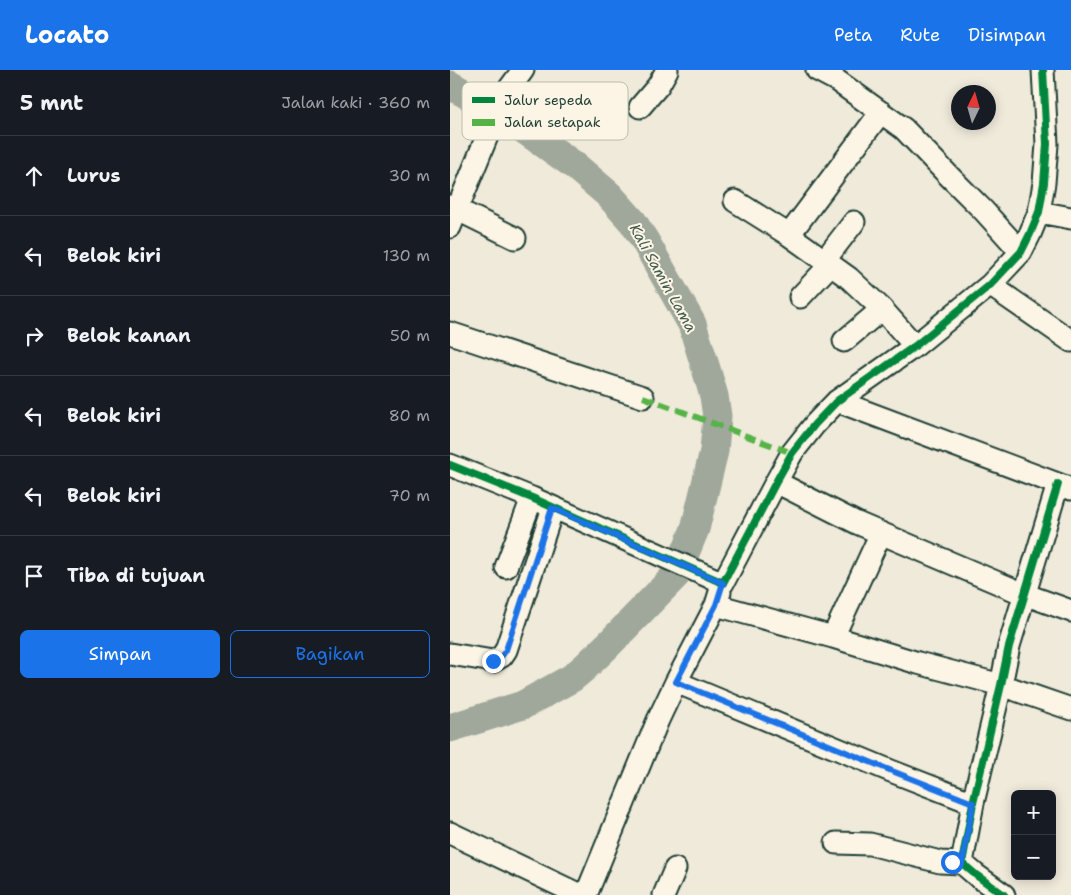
<!DOCTYPE html>
<html lang="id">
<meta charset="utf-8">
<style>
:root{--surface:#171b24;--page:#242831;--text:#f1f3f6;--muted:#9ea1a6;--line:#363941;--accent:#1a73e8}
body{margin:0;font-family:"Shantell Sans",sans-serif;background:var(--page);color:var(--text)}
.controls{position:absolute;right:15px;bottom:15px;display:grid;overflow:hidden;border-radius:8px;box-shadow:0 2px 12px #0003}
.controls button{width:45px;height:45px;display:grid;place-items:center;padding:0;border:0;border-bottom:1px solid var(--line);background:var(--surface);color:var(--text);font:25px sans-serif}
.compass{position:absolute;left:501px;top:15px;width:45px;height:45px;border-radius:50%;background:var(--surface);box-shadow:0 2px 12px #0003;rotate:5deg}
.stop{position:absolute;width:15px;height:15px;margin:-11px;border:4px solid #1a73e8;border-radius:50%;background:#fff}
.stop.end{background:#1a73e8;border-color:#fff;box-shadow:0 1px 5px #0008}
.list{margin:0;padding:0;list-style:none}
h2{display:flex;justify-content:space-between;align-items:center;height:65px;margin:0;padding:0 20px;font-size:21px}
h2 small{font-size:16px;font-weight:400;color:var(--muted)}
.list li{display:grid;grid-template-columns:32px 1fr auto;gap:15px;align-items:center;box-sizing:border-box;height:80px;padding:0 20px;border-top:1px solid var(--line)}
.list b{display:block;font-size:19px;white-space:nowrap}
.list em{font-size:16px;font-style:normal;color:var(--muted)}
.actions{display:flex;gap:10px;padding:15px 20px}
.actions a{flex:1;padding:11px 0;border:1px solid var(--accent);border-radius:8px;text-align:center;font-size:18px;color:var(--accent)}
.actions .main{background:var(--accent);color:#fff}
.icon{flex:none;width:28px;height:28px;fill:none;stroke:currentColor;stroke-width:2;stroke-linecap:round;stroke-linejoin:round}
.map{position:relative;flex:none;width:621px;height:825px;overflow:hidden}
header{display:flex;align-items:center;gap:30px;box-sizing:border-box;height:70px;padding:0 25px;background:var(--accent);color:#fff}
header strong{font-size:24px}
nav{display:flex;gap:28px;margin-inline-start:auto;font-size:18px}
main{display:flex}
aside{flex:1;background:var(--surface)}
.map>svg:first-child{display:block}
</style>
<header>
<strong>Locato</strong>
<nav><a>Peta</a><a>Rute</a><a>Disimpan</a></nav>
</header>
<main>
<aside>
<h2>5 mnt<small>Jalan kaki · 360 m</small></h2>
<ul class="list">
<li><svg class="icon" aria-label="ahead" viewBox="0 0 24 24"><path d="M12 20V5M6 11l6-6 6 6"/></svg><div><b>Lurus</b></div><em>30 m</em></li>
<li><svg class="icon" aria-label="left" viewBox="0 0 24 24"><path d="M17 20v-9H6M10 6l-5 5 5 5"/></svg><div><b>Belok kiri</b></div><em>130 m</em></li>
<li><svg class="icon" aria-label="right" viewBox="0 0 24 24"><path d="M7 20v-9h11M14 6l5 5-5 5"/></svg><div><b>Belok kanan</b></div><em>50 m</em></li>
<li><svg class="icon" aria-label="left" viewBox="0 0 24 24"><path d="M17 20v-9H6M10 6l-5 5 5 5"/></svg><div><b>Belok kiri</b></div><em>80 m</em></li>
<li><svg class="icon" aria-label="left" viewBox="0 0 24 24"><path d="M17 20v-9H6M10 6l-5 5 5 5"/></svg><div><b>Belok kiri</b></div><em>70 m</em></li>
<li><svg class="icon" aria-label="arrive" viewBox="0 0 24 24"><path d="M6 21V4h12l-3 4 3 4H6"/></svg><div><b>Tiba di tujuan</b></div></li>
</ul>
<div class="actions"><a class="main">Simpan</a><a>Bagikan</a></div>
</aside>
<div class="map">
<svg width="621" height="825" viewBox="0 0 621 825">
<rect width="100%" height="100%" fill="#efeada"/>
<filter id="ink" filterUnits="userSpaceOnUse"><feTurbulence type="fractalNoise" baseFrequency=".02" numOctaves="2"/><feDisplacementMap in="SourceGraphic" scale="10" xChannelSelector="R" yChannelSelector="G"/><feConvolveMatrix kernelMatrix="1 2 1 2 8 2 1 2 1" color-interpolation-filters="sRGB"/></filter>
<g filter="url(#ink)">
<g fill="none" stroke-linecap="round" stroke-linejoin="round">
<!-- river -->
<path stroke="#9fa89a" stroke-width="29" d="M 0,15 L 37,36 L 66,54 L 124,95 L 159,125 L 183,152 L 195,171 L 242,254 L 257,302 L 264,326 L 267,346 L 264,381 L 245,459 L 226,505 L 158,575 L 134,598 L 122,608 L 73,635 L 0,658"/>
<defs>
<path id="minor" d="M 367,0 L 386,10 L 454,59 L 500,107 L 534,141 L 571,182
M 190,37 L 208,16 L 217,0
M 431,42 L 339,165 L 399,208 L 432,239 L 465,276
M 285,131 L 339,165
M 0,136 L 65,168
M 589,142 L 621,148
M 0,157 L 53,27 L 73,0
M 374,191 L 404,152
M 540,215 L 621,271
M 350,227 L 380,195
M 0,263 L 193,327
M 394,271 L 432,239
M 387,331 L 621,419
M 0,395 L 82,428 L 273,513 L 326,412 L 342,383 L 365,354 L 387,331 L 465,276 L 540,215 L 571,182 L 580,164 L 589,142 L 594,113 L 597,74 L 593,0
M 326,412 L 407,453 L 574,524 L 621,541
M 56,497 L 82,428
M 266,535 L 383,567 L 468,593 L 551,615 L 621,639
M 383,567 L 431,463
M 0,584 L 43,591 L 52,586 L 56,580 L 103,438
M 226,612 L 441,701 L 523,733
M 0,763 L 130,825
M 386,773 L 420,774 L 490,792 L 512,793
M 136,825 L 208,650 L 226,612 L 266,535 L 270,522
M 214,825 L 225,799
M 554,825 L 526,805 L 512,793 L 523,733 L 551,615 L 559,576 L 608,414"/>
</defs>
<!-- minor casing -->
<use href="#minor" stroke="#1f3d34" stroke-width="25"/>
<!-- minor -->
<use href="#minor" stroke="#fcf5e5" stroke-width="21"/>
<!-- quiet -->
<path stroke="#55b346" stroke-width="6" stroke-dasharray="12 6" stroke-linecap="butt" d="M 193,327 L 342,383"/>
<defs>
<path id="cycleway" d="M 0,395 L 82,428 L 273,513 L 326,412 L 342,383 L 365,354 L 387,331 L 465,276 L 540,215 L 571,182 L 580,164 L 589,142 L 594,113 L 597,74 L 593,0
M 554,825 L 526,805 L 512,793 L 523,733 L 551,615 L 559,576 L 608,414"/>
</defs>
<!-- cycleway casing -->
<use href="#cycleway" stroke="#fcf5e5" stroke-width="11"/>
<!-- cycleway -->
<use href="#cycleway" stroke="#00873e" stroke-width="8"/>
</g>
</g>
<g fill="none" stroke-linecap="round" stroke-linejoin="round" filter="url(#ink)">
<!-- route -->
<path stroke="#1a73e8" stroke-width="6" d="M 43,591 C 50,589 52,586 56,580 L 102,438 L 273,513 L 266,535 L 226,612 L 442,701 L 523,733 L 512,793 L 502,792"/>
</g>
<g text-anchor="middle" stroke-width="4" stroke-linejoin="round" paint-order="stroke">
<!-- water labels -->
<g font-size="15" font-style="italic" fill="#455d53" stroke="#fcf5e5">
<text transform="translate(213 208) rotate(61)" y="5">Kali Samin Lama</text>
</g>
</g>
<!-- legend -->
<rect x="12" y="12" width="166" height="58" rx="8" fill="#fcf5e5" stroke="#babeb0" stroke-width="1"/>
<rect x="22" y="27" width="23" height="6" fill="#00873e"/>
<rect x="22" y="49" width="23" height="7" fill="#55b346"/>
<g font-size="14" fill="#1f3d34">
<text x="54" y="35">Jalur sepeda</text>
<text x="54" y="57">Jalan setapak</text>
</g>
</svg>
<div class="controls">
<button>+</button>
<button>−</button>
</div>
<svg class="compass" viewBox="-18 -18 36 36"><path d="M0-13l5 13h-10z" fill="#e53935"/><path d="M0 13l5-13h-10z" fill="#9ea1a6"/></svg>
<div class="stop" style="left:502px;top:792px"></div>
<div class="stop end" style="left:43px;top:591px"></div>
</div>
</main>
